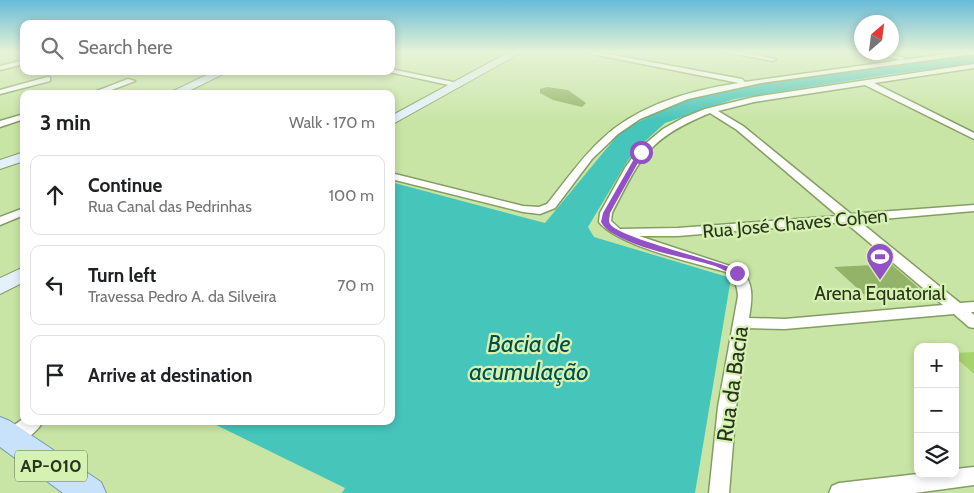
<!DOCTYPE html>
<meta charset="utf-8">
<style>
:root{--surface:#fff;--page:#f6f6f6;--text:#202124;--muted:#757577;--line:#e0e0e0}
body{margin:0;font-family:Cabin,sans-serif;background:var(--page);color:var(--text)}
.controls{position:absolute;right:15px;bottom:15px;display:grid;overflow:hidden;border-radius:10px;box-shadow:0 2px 8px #0003}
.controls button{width:45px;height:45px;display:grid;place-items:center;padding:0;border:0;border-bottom:1px solid var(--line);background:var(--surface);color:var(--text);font:25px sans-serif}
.compass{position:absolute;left:854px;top:15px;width:45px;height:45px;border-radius:50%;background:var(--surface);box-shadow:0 2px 8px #0003;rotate:28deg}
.stop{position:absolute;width:15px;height:15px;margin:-11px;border:4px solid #9351c6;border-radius:50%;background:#fff}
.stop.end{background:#9351c6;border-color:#fff;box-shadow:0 1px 5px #0008}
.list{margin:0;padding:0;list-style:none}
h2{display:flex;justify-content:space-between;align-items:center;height:65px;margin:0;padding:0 20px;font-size:21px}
h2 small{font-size:16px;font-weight:400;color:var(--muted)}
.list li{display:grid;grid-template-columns:32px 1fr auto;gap:15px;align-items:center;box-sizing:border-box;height:80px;margin:0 10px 10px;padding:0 10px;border:1px solid var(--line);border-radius:10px}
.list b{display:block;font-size:19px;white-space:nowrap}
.list p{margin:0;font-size:16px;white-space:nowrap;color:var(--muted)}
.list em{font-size:16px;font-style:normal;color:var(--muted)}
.icon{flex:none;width:28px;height:28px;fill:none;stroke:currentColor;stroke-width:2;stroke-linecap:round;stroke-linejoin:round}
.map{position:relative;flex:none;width:974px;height:493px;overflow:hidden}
.search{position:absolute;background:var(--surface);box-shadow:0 2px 8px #0003;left:20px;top:20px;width:375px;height:55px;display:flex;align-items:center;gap:12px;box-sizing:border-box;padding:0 18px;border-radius:10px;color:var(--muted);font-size:19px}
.panel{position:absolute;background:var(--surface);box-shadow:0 2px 8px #0003;left:20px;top:90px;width:375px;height:335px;border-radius:10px}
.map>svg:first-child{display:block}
</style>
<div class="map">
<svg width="974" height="493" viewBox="0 0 974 493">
<rect width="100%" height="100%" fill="#c9e5a6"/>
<!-- green -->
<path fill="#93b468" d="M 547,87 L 568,90 L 586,103 L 582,107 L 553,100 L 540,93 L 540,89 Z
M 891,264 L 927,295 L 871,301 L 834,267 Z"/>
<!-- water -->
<path fill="#46c5bb" d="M 974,54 L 974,64 L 892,74 L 734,99 L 665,123 L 641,145 L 628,160 L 588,227 L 594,237 L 731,278 L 695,493 L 342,493 L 345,488 L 208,421 L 391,421 L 391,182 L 545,223 L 621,131 L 669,106 L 705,94 L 768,82 Z"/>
<!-- building -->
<path fill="#a8d26c" d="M 974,352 L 974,374 L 955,357 L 955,353 Z"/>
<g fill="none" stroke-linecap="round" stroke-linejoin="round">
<defs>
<path id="minor" d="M 582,52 L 597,52 L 742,79 L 745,82 L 959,52 L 974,52 L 974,54 L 761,83 L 688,99 L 640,119 L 618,134 L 592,159 L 555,208 L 540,214 L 523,212 L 391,179 L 391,173 L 523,206 L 539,207 L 547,204 C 565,182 581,158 602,139 C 638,105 691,90 739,83 Z
M 724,52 L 741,52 L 776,59 L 773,61 Z
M 864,52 L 881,52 L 905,58 L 902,60 Z
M 24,60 L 24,64 L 0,70 L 0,66 Z
M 974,64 L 974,68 L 874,83 L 974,133 L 974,139 L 865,85 L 754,102 L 718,111 L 743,126 L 851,214 L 974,205 L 974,211 L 859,221 L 960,303 L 974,302 L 974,312 L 971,312 L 974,315 L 974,328 L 969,327 L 954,314 L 785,329 L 747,328 L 736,407 L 729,493 L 709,493 L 718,407 L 738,296 C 737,285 735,279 726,272 C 695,263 618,246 599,222 L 600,213 L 625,168 L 638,150 L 663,129 L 683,118 L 705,109 L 754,97 ZM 710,113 L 737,130 L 838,216 L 678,228 L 620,229 L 611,221 L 612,213 C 641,157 648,138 710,113 ZM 845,222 L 943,305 L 785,319 L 749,318 C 752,299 755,282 739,269 L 639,236 L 678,236 Z
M 391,69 L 458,83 L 462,85 L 458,87 L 389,72 Z
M 47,77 L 50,77 L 50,81 L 0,94 L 0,90 Z
M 128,79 L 135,81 L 101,94 L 89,94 Z
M 24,114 L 24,119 L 0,127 L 0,121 Z
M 24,208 L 24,215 L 0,225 L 0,217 Z
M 24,418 L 24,421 L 43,421 C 38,432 23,442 12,446 L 5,444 L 3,438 L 5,432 Z
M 974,467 L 974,485 L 915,493 L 829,493 L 832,486 L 839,483 L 918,474 L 955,474 L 955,469 Z"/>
<path id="secondary" d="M 509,52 L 522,52 L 391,125 L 391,116 Z
M 215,71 L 229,71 L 183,94 L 167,94 Z
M 24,152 L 24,161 L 0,169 L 0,160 Z
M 24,267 L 24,282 L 0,294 L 0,278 Z"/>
<path id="primary" d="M 0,417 L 10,421 L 101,482 L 106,493 L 63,493 L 0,447 Z"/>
</defs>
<!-- minor casing -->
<use href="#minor" stroke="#849e62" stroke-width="3"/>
<!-- secondary casing -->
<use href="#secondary" stroke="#849e62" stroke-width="2"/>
<!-- primary casing -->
<use href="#primary" stroke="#7a99ab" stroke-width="2"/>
<!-- minor -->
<use href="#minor" fill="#fff" fill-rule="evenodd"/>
<!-- secondary -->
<use href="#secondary" fill="#e4f1fd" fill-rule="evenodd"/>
<!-- primary -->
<use href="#primary" fill="#c9e2fb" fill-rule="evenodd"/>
</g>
<!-- sky -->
<linearGradient id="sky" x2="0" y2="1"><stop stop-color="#67bbd6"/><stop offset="0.43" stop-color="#e7f3d7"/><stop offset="1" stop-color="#e7f3d7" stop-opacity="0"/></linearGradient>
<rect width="974" height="121" fill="url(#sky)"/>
<!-- route -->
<path fill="#9351c6" d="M 641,151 L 644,152 L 610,213 C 610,216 608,221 610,224 C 619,238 718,261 740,271 L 740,275 C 731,276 723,269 715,266 C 682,256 642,251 612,233 C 607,230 604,227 601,222 L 603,213 L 638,152 Z"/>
<!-- icons -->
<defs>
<symbol id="stadium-pin" viewBox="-11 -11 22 30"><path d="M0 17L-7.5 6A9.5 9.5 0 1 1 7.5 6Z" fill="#9351c6" stroke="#d6f2b3"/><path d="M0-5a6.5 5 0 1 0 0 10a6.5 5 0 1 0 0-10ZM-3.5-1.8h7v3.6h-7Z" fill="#fff"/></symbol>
</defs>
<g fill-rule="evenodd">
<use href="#stadium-pin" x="864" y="241" width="32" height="43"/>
</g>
<g text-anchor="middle" stroke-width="4.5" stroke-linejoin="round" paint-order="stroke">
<!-- shield labels -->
<rect fill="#d6f2b3" stroke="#5e6d49" stroke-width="1" x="15" y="450.5" width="72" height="31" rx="4"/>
<g font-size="18" font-weight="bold" fill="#2a341c">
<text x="51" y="472">AP-010</text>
</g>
<!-- street labels -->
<g font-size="19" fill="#2a341c" stroke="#d6f2b3">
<text transform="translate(795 223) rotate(-5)" y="7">Rua José Chaves Cohen</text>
</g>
<!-- poi labels -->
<g font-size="19" fill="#2a341c" stroke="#d6f2b3">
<text x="880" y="300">Arena Equatorial</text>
</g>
<!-- near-street labels -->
<g font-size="22" fill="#2a341c" stroke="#d6f2b3">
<text transform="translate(732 384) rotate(-82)" y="8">Rua da Bacia</text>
</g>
<!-- near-water labels -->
<g font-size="24" font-style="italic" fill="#004f4a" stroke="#d6f2b3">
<text x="529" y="352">Bacia de<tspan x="529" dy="28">acumulação</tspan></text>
</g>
</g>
</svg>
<div class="controls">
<button>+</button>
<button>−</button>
<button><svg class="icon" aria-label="layers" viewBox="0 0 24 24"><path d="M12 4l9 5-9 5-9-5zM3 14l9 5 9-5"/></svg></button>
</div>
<svg class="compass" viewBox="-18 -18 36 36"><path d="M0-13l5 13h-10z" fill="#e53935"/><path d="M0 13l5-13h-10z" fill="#757577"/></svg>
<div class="stop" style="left:641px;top:152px"></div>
<div class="stop end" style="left:737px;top:273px"></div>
<div class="search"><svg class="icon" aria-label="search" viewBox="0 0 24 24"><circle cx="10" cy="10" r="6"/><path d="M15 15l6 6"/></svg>Search here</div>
<section class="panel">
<h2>3 min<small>Walk · 170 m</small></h2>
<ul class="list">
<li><svg class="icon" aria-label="ahead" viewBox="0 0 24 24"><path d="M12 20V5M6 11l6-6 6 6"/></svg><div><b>Continue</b><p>Rua Canal das Pedrinhas</p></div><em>100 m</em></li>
<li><svg class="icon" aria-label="left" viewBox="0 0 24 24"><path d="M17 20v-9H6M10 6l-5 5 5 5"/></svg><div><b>Turn left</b><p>Travessa Pedro A. da Silveira</p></div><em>70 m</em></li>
<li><svg class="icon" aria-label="arrive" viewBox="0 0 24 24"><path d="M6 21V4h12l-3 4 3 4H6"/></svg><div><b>Arrive at destination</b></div></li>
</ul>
</section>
</div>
